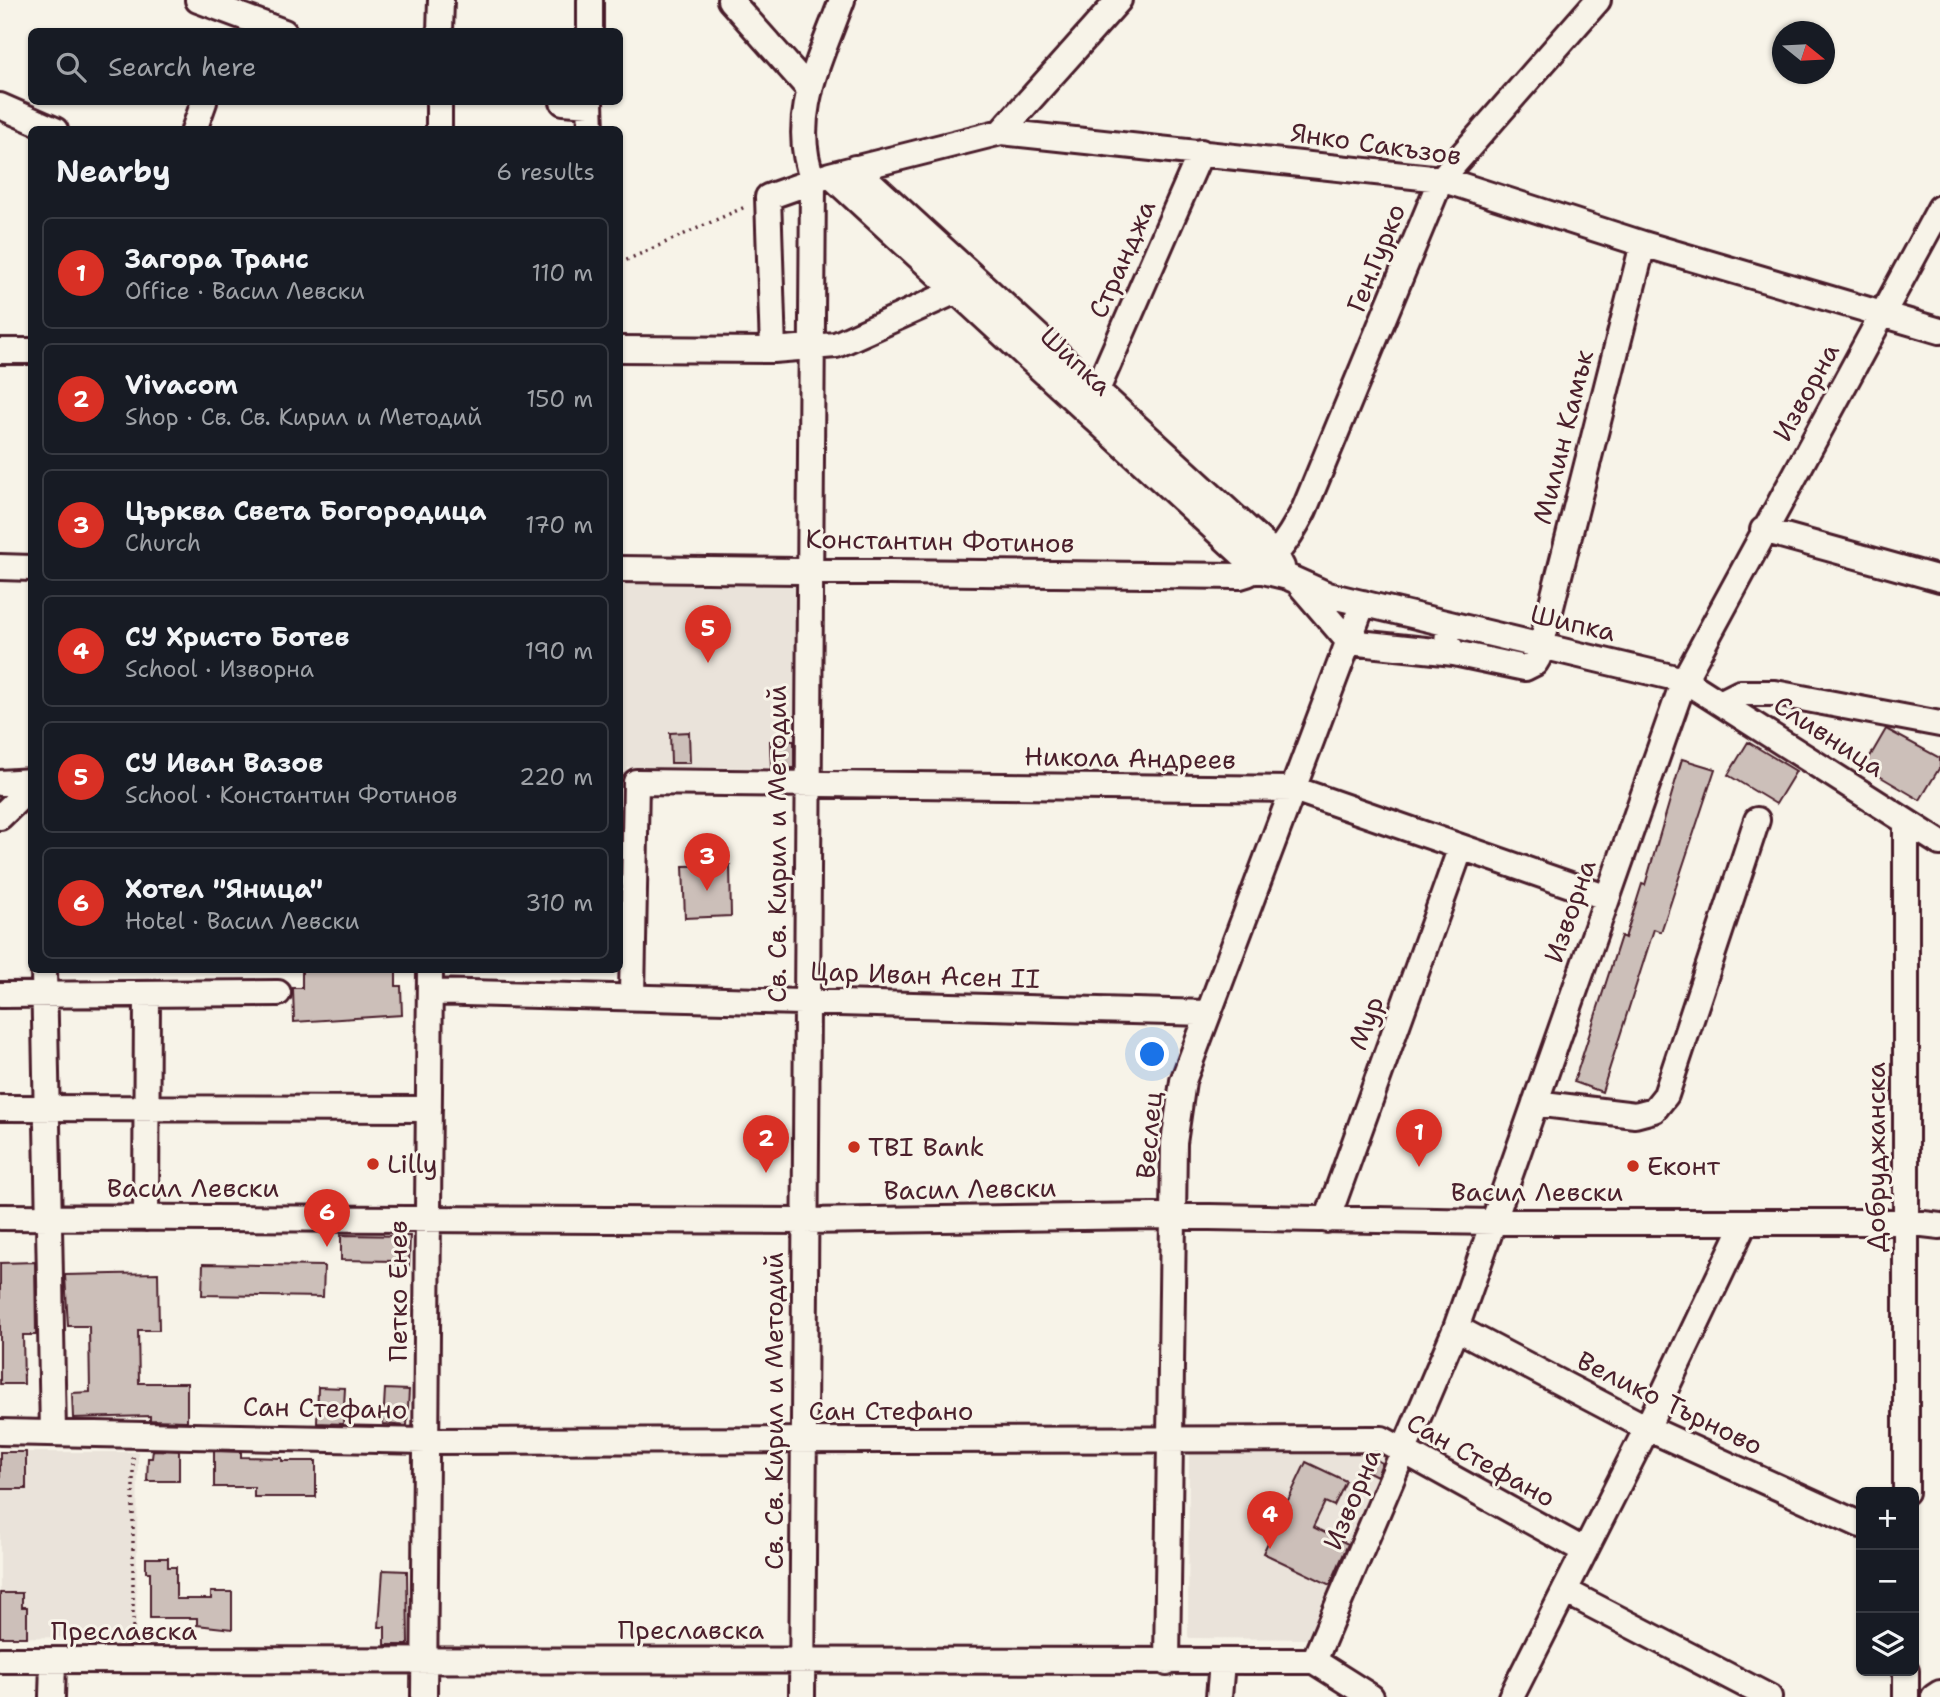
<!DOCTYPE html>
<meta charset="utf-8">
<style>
:root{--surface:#171b24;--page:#242831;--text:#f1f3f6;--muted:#9ea1a6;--line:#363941;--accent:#d93025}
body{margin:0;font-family:"Shantell Sans",sans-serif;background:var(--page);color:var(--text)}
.controls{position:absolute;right:21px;bottom:21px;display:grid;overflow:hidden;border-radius:10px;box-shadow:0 2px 5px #0004}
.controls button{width:63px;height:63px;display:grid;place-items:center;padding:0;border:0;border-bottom:2px solid var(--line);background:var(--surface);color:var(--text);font:35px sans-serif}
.compass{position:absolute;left:1772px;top:21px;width:63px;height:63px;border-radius:50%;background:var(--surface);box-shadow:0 2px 5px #0004;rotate:108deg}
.you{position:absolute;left:1153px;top:1055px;width:24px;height:24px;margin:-18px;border:5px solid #fff;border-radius:50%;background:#1a73e8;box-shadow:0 0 0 10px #1a73e833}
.badge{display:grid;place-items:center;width:46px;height:46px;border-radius:50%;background:var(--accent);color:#fff;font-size:23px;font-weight:700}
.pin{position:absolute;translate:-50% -58px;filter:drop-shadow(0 2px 4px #0008)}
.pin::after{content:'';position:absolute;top:37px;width:24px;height:21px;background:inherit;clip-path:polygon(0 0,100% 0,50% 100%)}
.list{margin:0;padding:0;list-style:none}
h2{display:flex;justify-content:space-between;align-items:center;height:91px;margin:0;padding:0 28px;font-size:30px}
h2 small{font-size:23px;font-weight:400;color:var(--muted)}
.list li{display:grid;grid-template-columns:46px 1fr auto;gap:21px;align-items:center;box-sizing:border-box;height:112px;margin:0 14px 14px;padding:0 14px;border:2px solid var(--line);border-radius:10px}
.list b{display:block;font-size:26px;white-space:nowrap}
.list p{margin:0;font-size:23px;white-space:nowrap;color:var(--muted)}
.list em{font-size:23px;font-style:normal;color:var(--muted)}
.icon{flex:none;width:38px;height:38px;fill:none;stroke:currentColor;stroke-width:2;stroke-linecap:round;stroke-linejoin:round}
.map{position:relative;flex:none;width:1940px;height:1697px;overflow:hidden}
.search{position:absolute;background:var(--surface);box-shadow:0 2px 5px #0004;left:28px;top:28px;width:595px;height:77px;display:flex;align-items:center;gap:18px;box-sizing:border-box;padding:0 24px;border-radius:10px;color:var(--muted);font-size:26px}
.panel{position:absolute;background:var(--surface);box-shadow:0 2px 5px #0004;left:28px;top:126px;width:595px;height:847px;border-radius:10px}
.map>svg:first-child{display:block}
</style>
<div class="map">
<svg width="1940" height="1697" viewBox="0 0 1940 1697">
<rect width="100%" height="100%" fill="#f7f3e8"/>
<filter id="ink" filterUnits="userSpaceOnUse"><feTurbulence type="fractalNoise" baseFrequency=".0143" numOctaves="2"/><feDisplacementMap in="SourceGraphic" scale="14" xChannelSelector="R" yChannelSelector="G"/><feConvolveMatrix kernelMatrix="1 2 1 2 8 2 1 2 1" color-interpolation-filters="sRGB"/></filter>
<g filter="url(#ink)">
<!-- built -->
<path fill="#eae3da" d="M 620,583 L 797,585 L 795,768 L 627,767 L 625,895 L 620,895 Z
M 26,1452 L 138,1452 L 136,1638 L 0,1637 L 0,1489 L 26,1489 Z
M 1189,1453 L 1380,1455 L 1391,1460 L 1312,1639 L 1188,1638 Z"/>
<!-- building -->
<path fill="#ccbfb9" stroke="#4a1f2b" stroke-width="2" d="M 1886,729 L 1940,758 L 1940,767 L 1920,800 L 1864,767 Z
M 689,732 L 690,763 L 671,763 L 670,733 Z
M 770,741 L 794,741 L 794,768 L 771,768 Z
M 1748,742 L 1796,771 L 1776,804 L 1728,775 Z
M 1682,759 L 1715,769 L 1661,932 L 1654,929 L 1602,1092 L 1574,1082 L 1621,936 L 1625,938 L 1642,884 L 1645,885 Z
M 730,865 L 731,916 L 685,918 L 683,866 Z
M 302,970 L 396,970 L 396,986 L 401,986 L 402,1015 L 294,1022 L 293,988 L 302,988 Z
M 341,1235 L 410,1236 L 409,1266 L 394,1265 L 394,1261 L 341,1260 Z
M 35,1262 L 36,1335 L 23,1335 L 24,1384 L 0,1384 L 0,1263 Z
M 203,1264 L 324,1266 L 323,1297 L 202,1295 Z
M 158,1273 L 159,1330 L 138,1330 L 139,1383 L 187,1383 L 187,1421 L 150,1420 L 150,1416 L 73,1418 L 72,1393 L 90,1392 L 89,1326 L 68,1326 L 65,1275 Z
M 318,1387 L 345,1388 L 343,1424 L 317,1423 Z
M 385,1389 L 409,1390 L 407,1426 L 383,1424 Z
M 153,1450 L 179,1451 L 179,1481 L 147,1481 L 148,1458 L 152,1458 Z
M 214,1451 L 241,1452 L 241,1457 L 282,1458 L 282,1461 L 316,1461 L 316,1497 L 254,1497 L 254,1487 L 214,1487 Z
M 0,1452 L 26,1452 L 26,1489 L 0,1489 Z
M 1369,1456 L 1382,1463 L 1377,1476 L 1363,1469 Z
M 1306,1462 L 1346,1481 L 1334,1506 L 1325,1502 L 1313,1527 L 1348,1544 L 1330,1585 L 1263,1553 Z
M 146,1558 L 168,1558 L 168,1567 L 176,1567 L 176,1599 L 211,1599 L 211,1592 L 232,1592 L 232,1629 L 197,1625 L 197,1618 L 150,1618 L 150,1572 L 146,1572 Z
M 383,1570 L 407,1571 L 408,1645 L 385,1645 L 385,1627 L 379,1627 Z
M 0,1593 L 22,1593 L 22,1607 L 27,1607 L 27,1637 L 0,1637 Z"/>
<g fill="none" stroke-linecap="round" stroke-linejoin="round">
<defs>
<path id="minor" d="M 198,0 L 284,32
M 730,0 L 810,90
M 440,32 L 441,0
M 590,32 L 590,0
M 563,102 L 590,104
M 590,102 L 591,130
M 0,106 L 55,130
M 194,130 L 204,102
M 439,130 L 439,102
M 1001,132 L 1119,0
M 855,168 L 1275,554 L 1282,567
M 830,175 L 1259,570 L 1288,577 L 1328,595 L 1684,680 L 1940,843
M 620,349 L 773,350 L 836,345 L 956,291
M 773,350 L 768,197 L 830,175 L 1001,132 L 1441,179 L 1643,244 L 1940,331
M 0,351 L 32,351
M 1097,390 L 1201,152
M 1763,530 L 1940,579
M 0,567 L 32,568
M 620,569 L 1240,576 C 1271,569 1290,537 1304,510 L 1441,179 L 1598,0
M 1300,585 L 1349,642 L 1454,653
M 1449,624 L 1447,642 L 1454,653 L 1525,668 L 1535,663 L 1538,658 L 1643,244
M 1722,702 L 1740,693 L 1775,693 L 1940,724
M 0,783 L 32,781
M 0,817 L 32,786
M 44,970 L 53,1432
M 430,992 L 1207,1013
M 0,995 L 278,993
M 632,995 L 636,782 L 1294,789 L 1605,897
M 1535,1103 L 1635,1115 L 1654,1110 L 1666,1095 L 1757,820
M 0,1108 L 429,1109
M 0,1217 L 805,1221 L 1154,1216 L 1494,1222 L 1906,1222 L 1940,1226
M 146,1218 L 147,994
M 1327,1220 L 1461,847
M 1456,1328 L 1647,1428 L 1861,1525
M 0,1432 L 426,1441 L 1382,1439 L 1585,1551
M 1906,1492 L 1906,822
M 1565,1591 L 1769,1697
M 0,1660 L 1314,1661 L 1371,1697
M 1314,1661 L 1456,1328 L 1684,680 L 1940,208
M 1167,1663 L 1174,1143 L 1183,1081 L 1363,603
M 52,1697 L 53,1661
M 424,1697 L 430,970
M 802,1697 L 813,180 C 788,118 821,58 842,0
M 1219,1697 L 1222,1662
M 1511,1697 L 1647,1428 L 1745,1222
M 1906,1697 L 1906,1671
M 1934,1697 L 1940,1693"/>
</defs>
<!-- minor casing -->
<use href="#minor" stroke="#4a1f2b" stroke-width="30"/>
<!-- path -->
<path stroke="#4a1f2b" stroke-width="3.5" stroke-dasharray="2 5" stroke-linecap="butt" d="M 620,263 L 747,206
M 133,1641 L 133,1456"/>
<!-- minor -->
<use href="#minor" stroke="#f7f3e8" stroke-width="24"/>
</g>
</g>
<!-- markers -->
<g fill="#c8321e" stroke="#f7f3e8" stroke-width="2.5">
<circle cx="854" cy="1147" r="7"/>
<circle cx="373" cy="1164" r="7"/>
<circle cx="1633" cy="1166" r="7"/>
</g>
<g text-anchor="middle" stroke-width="6" stroke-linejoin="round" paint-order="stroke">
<!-- street labels -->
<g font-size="26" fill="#4a1f2b" stroke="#f7f3e8">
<text transform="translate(1376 144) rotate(8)" y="9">Янко Сакъзов</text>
<text transform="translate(1376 258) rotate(-68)" y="9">Ген.Гурко</text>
<text transform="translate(1122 259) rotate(-66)" y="9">Странджа</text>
<text transform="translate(1076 361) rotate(43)" y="9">Шипка</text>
<text transform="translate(1806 392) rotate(-61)" y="9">Изворна</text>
<text transform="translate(1563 437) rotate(-76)" y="9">Милин Камък</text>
<text transform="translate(940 541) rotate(1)" y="9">Константин Фотинов</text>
<text transform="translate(1573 623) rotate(13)" y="9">Шипка</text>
<text transform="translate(1829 736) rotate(33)" y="9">Сливница</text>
<text transform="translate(1130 758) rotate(1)" y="9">Никола Андреев</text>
<text transform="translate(777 844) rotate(-90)" y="9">Св. Св. Кирил и Методий</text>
<text transform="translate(1570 911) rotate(-71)" y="9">Изворна</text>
<text transform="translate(925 975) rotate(2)" y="9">Цар Иван Асен II</text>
<text transform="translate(1366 1023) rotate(-70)" y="9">Мур</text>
<text transform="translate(1149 1135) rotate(-85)" y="9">Веслец</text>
<text transform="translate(1876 1157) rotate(-90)" y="9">Добруджанска</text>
<text x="193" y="1197">Васил Левски</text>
<text transform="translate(970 1189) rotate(-1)" y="9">Васил Левски</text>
<text x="1537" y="1201">Васил Левски</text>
<text transform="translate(398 1291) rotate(-90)" y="9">Петко Енев</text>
<text transform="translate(1670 1403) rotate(26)" y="9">Велико Търново</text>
<text transform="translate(325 1408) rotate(1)" y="9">Сан Стефано</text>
<text transform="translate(774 1411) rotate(-90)" y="9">Св. Св. Кирил и Методий</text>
<text x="891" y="1420">Сан Стефано</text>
<text transform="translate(1481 1460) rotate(29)" y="9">Сан Стефано</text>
<text transform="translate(1352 1499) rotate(-67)" y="9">Изворна</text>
<text x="691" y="1639">Преславска</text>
<text x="124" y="1640">Преславска</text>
</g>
<!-- poi labels -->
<g font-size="26" fill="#4a1f2b" stroke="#f7f3e8" text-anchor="start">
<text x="868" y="1156">TBI Bank</text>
<text x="387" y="1173">Lilly</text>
<text x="1647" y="1175">Еконт</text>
</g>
</g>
</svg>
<div class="controls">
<button>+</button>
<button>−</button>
<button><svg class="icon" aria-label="layers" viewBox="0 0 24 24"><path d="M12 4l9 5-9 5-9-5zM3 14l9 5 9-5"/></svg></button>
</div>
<svg class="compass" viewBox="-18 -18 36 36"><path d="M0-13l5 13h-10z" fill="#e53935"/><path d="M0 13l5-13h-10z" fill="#9ea1a6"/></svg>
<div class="you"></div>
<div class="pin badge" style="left:1419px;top:1167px">1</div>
<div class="pin badge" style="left:766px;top:1173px">2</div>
<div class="pin badge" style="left:707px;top:891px">3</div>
<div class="pin badge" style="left:1270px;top:1549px">4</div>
<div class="pin badge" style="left:708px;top:663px">5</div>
<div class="pin badge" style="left:327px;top:1247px">6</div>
<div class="search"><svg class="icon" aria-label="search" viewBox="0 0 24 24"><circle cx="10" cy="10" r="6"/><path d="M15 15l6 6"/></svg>Search here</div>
<section class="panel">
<h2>Nearby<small>6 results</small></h2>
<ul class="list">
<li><span class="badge">1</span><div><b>Загора Транс</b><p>Office · Васил Левски</p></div><em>110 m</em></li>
<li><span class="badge">2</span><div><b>Vivacom</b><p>Shop · Св. Св. Кирил и Методий</p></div><em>150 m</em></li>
<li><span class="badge">3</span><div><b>Църква Света Богородица</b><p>Church</p></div><em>170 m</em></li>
<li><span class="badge">4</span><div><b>СУ Христо Ботев</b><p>School · Изворна</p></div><em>190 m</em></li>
<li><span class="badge">5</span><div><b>СУ Иван Вазов</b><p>School · Константин Фотинов</p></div><em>220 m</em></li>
<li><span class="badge">6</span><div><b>Хотел &quot;Яница&quot;</b><p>Hotel · Васил Левски</p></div><em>310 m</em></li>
</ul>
</section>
</div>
